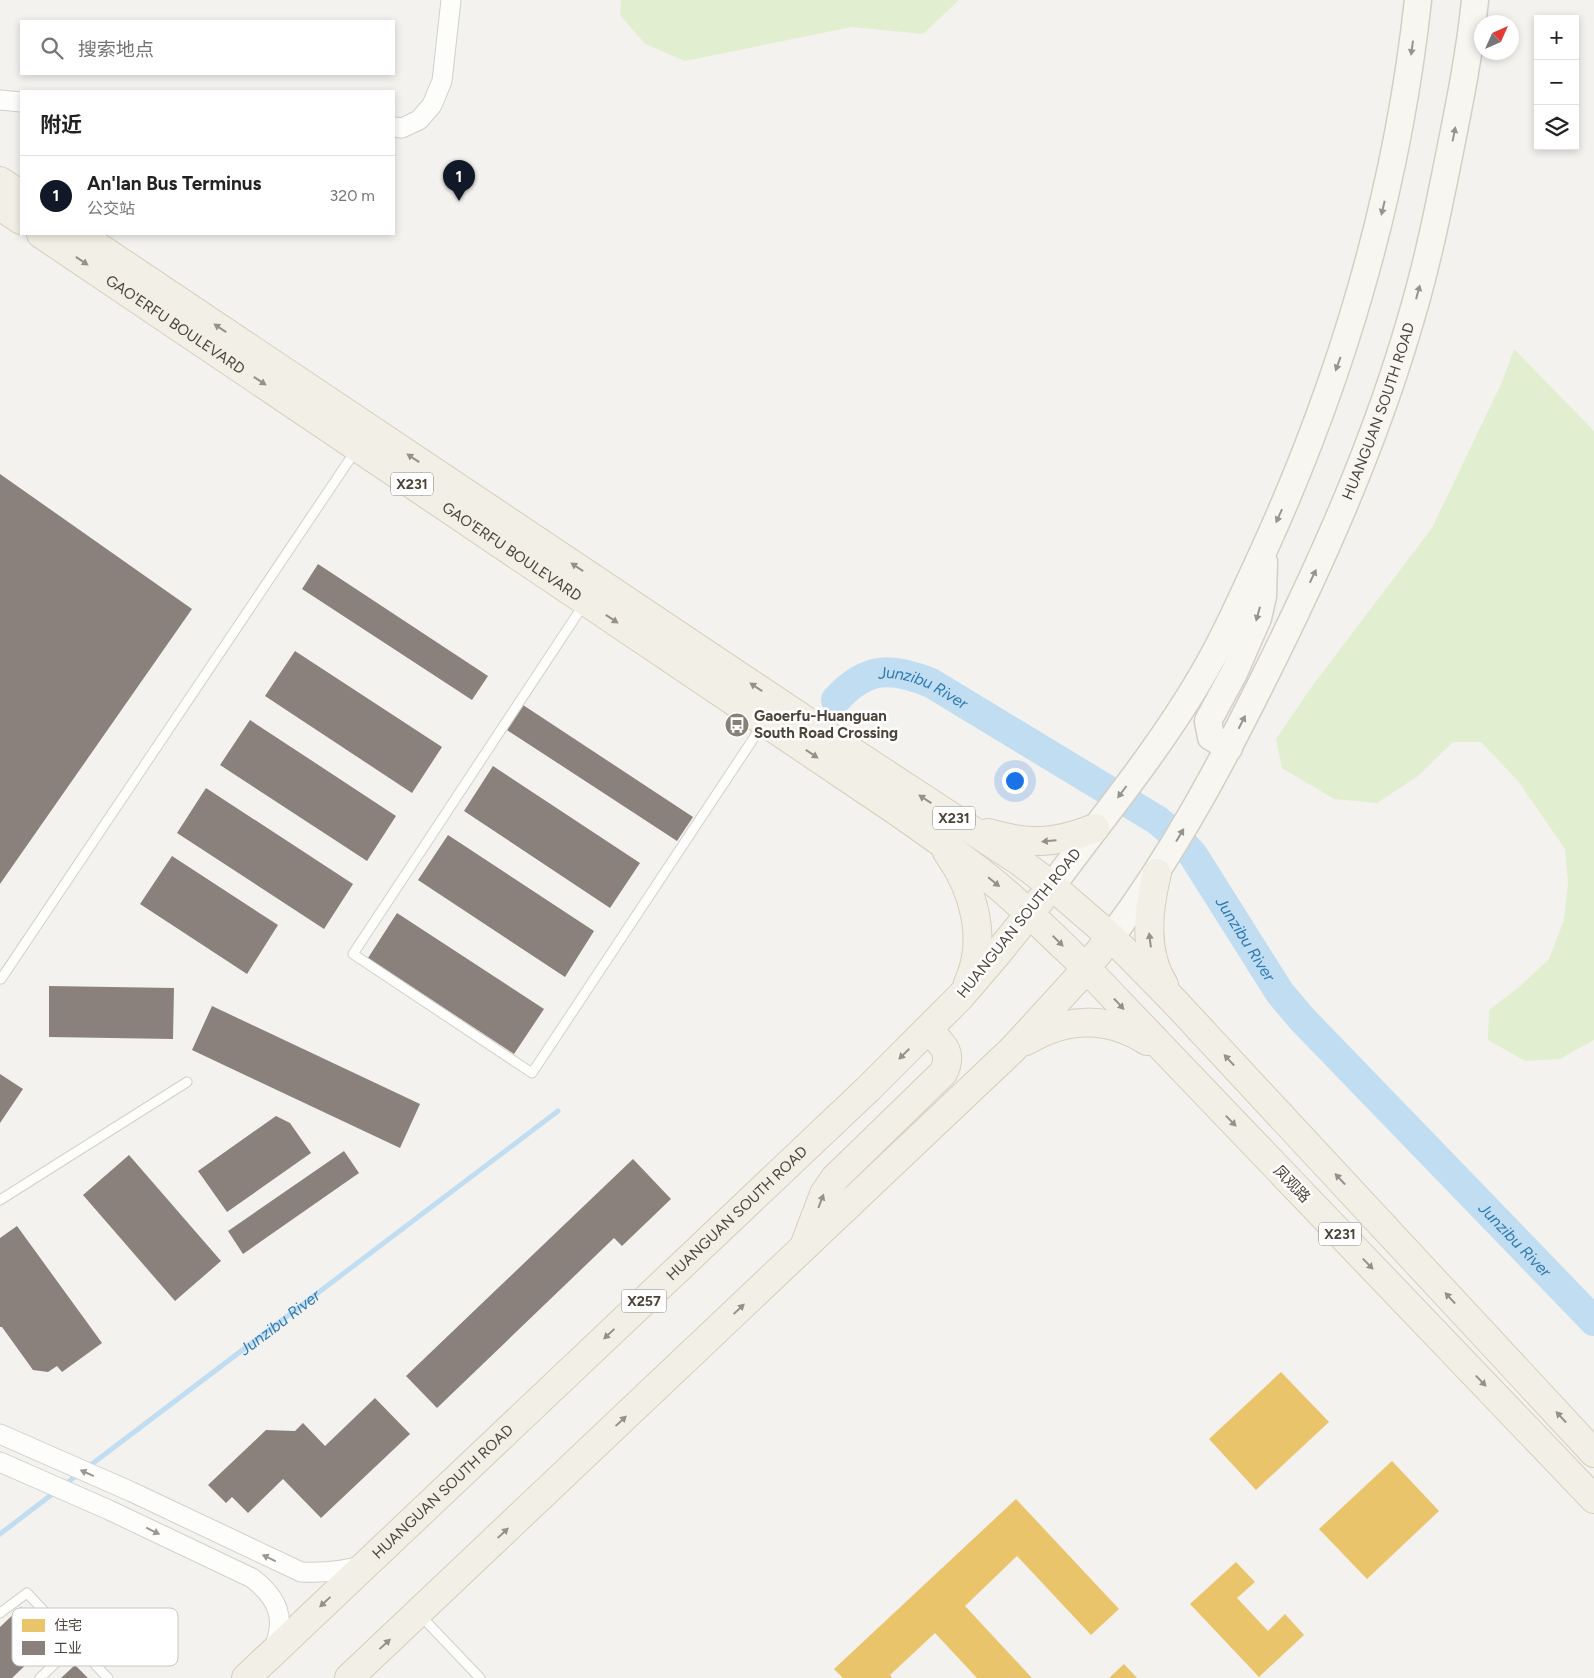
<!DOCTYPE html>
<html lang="zh">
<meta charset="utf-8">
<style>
:root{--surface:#fff;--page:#f6f6f6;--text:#222;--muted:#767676;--line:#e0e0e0;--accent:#111827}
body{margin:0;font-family:Figtree,"Noto Sans SC",sans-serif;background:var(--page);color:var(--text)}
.controls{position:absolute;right:15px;top:15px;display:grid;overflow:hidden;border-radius:0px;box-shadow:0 2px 8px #0003}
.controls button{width:45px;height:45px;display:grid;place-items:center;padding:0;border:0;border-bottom:1px solid var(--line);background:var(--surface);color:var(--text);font:25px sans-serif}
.compass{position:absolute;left:1474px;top:15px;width:45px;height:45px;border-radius:50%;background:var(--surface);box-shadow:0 2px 8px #0003;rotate:45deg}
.you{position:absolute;left:1014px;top:780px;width:18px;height:18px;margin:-12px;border:4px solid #fff;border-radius:50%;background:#1a73e8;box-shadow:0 0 0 8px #1a73e833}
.badge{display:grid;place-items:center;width:32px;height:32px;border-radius:50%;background:var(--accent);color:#fff;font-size:16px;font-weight:700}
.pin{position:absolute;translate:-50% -41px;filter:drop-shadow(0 1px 2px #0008)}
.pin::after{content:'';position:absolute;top:26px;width:18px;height:15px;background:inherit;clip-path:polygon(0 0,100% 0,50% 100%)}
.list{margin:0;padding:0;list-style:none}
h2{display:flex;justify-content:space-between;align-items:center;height:65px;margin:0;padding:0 20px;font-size:21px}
h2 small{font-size:16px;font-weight:400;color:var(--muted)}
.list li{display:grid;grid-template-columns:32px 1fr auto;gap:15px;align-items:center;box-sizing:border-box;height:80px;padding:0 20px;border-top:1px solid var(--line)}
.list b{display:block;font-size:19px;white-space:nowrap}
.list p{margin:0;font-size:16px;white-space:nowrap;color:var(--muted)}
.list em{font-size:16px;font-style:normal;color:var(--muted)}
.icon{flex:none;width:28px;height:28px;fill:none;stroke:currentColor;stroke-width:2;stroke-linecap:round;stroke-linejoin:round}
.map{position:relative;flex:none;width:1594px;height:1678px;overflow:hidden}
.search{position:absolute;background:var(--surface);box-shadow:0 2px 8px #0003;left:20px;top:20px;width:375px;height:55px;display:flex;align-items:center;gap:12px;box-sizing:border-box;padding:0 18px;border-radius:0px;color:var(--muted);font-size:19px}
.panel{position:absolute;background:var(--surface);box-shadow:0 2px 8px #0003;left:20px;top:90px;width:375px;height:145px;border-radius:0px}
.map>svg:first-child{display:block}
</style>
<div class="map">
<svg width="1594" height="1678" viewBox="0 0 1594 1678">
<rect width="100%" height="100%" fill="#f4f2ee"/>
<!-- green -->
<path fill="#e1eecf" d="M 621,0 L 959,0 L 923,34 L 852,27 L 685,61 L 645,44 L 620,15 Z
M 1514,349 L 1594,431 L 1594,1040 L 1560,1059 L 1525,1061 L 1488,1040 L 1489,1010 L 1519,987 L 1549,959 L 1564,920 L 1568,883 L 1565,849 L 1518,781 L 1481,742 L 1453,742 L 1418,776 L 1377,803 L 1334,799 L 1282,768 L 1276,739 L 1310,689 L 1432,528 L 1502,382 Z"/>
<!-- homes -->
<path fill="#e9c46a" d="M 1281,1372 L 1329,1422 L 1256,1490 L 1209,1439 Z
M 1392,1461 L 1439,1511 L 1367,1579 L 1319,1529 Z
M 1016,1499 L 1119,1609 L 1091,1635 L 1017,1556 L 965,1606 L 1032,1678 L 977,1678 L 935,1633 L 890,1675 L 892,1678 L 843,1678 L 834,1669 Z
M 1236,1562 L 1255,1582 L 1237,1598 L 1268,1631 L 1285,1614 L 1304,1635 L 1259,1677 L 1190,1604 Z
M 1124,1664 L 1137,1678 L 1109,1678 Z"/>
<!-- industry -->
<path fill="#8a817c" d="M 0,474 L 192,609 L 0,884 Z
M 318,564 L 488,676 L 472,700 L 302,589 Z
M 295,651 L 442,747 L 412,793 L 265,696 Z
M 523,705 L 693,817 L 677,841 L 507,730 Z
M 250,720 L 396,816 L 367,861 L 220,765 Z
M 493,766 L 640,863 L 610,908 L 464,811 Z
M 206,788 L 353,884 L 324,929 L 177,833 Z
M 448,835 L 594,931 L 565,977 L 418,880 Z
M 172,856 L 278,925 L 247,974 L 140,904 Z
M 397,913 L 544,1009 L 514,1054 L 368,958 Z
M 49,986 L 174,988 L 173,1039 L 49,1037 Z
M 212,1006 L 420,1104 L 400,1148 L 192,1050 Z
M 0,1074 L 23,1089 L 0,1123 Z
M 276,1116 L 290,1123 L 311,1153 L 227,1212 L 198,1171 Z
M 344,1151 L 359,1173 L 243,1254 L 228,1231 Z
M 129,1155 L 221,1261 L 175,1301 L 83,1195 Z
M 633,1159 L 671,1199 L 622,1246 L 614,1238 L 437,1408 L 406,1376 Z
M 17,1226 L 102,1343 L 62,1372 L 57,1366 L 48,1372 L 33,1370 L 2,1327 L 0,1327 L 0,1238 Z
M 375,1398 L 410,1434 L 321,1518 L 283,1479 L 248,1513 L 232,1497 L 226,1503 L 208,1485 L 266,1430 L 295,1431 L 303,1423 L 325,1446 Z
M 21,1607 L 52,1640 L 12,1678 L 0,1678 L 0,1627 Z
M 75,1665 L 88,1678 L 61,1678 Z"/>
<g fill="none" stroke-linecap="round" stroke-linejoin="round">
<!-- stream -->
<g stroke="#c0ddf1" stroke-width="5">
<path id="s1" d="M 88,1467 L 558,1111"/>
<path d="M 64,1485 L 79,1474"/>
<path d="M 0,1534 L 55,1492"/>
</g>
<!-- river -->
<path stroke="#c0ddf1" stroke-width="30" id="s2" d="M 836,700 C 866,666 892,667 931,683 L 1157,820 L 1175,835 L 1193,855 L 1280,993 L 1302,1019 L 1594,1321"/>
<defs>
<path id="lane" d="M 584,604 L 353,954 L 532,1073 L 763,724
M 1,979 L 356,450
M 0,1200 L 187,1082
M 0,1613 L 27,1593 L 108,1678
M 420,1615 L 480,1678
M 40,1678 L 75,1644"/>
<path id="street" d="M 0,100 L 21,102
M 394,127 L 402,128 L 419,120 L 432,105 L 442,81 L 451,0
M 0,1434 L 132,1492 L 301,1572 C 323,1573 342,1572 363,1565
M 0,1462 L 109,1510 L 252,1578 C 278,1598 287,1619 273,1650"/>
<g id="secondary">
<path d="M 1229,748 L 1211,737 L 1208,721 L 1234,673 L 1258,618 L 1263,596 L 1264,562"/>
<path d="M 1052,886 C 1102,818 1157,752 1200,679 C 1224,639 1243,595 1263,552 C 1343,377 1397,192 1418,0"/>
<path id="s3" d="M 1111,937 C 1172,856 1219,768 1264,678 C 1322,562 1376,441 1412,315 C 1428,261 1439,206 1450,151 C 1460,101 1470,51 1475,0"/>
</g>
<g id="primary">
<path d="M 0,181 L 21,195"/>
<path d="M 0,206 L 21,220"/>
<path id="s4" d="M 41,234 L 892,808 C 928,833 963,857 997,885 C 1028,911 1057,940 1086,968 L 1594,1499"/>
<path d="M 79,234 L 854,753 L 1019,861 L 1052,886 L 1111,937 L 1174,1001 L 1594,1453"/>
<path d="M 988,833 C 1030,845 1054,844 1095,828"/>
<path d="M 947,852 C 974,889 988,940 968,983"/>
<path d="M 1157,873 C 1148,910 1143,951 1164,985"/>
<path d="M 1026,1041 C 1066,1017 1108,1016 1147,1041"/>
<path d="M 806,1241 L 824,1194 L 835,1178 L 943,1073 C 954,1052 942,1044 928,1030"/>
<path id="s5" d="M 246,1678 L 868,1089 L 961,996 L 997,954 L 1042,898"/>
<path d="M 349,1678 L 1012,1050 L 1077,979 L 1111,937"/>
</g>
</defs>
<!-- lane casing -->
<use href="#lane" stroke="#d2d0cb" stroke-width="11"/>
<!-- street casing -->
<use href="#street" stroke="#d2d0cb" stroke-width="21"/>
<!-- secondary casing -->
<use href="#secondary" stroke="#d3cfc5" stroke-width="29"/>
<!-- primary casing -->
<use href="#primary" stroke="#d6cebb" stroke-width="30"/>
<!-- lane -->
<use href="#lane" stroke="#fdfdfc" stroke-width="9"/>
<!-- street -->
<use href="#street" stroke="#fdfdfc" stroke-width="19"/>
<!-- secondary -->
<use href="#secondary" stroke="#f7f6f1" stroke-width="26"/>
<!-- primary -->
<use href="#primary" stroke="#f2efe6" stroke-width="28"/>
</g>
<!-- one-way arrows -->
<defs><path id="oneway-solid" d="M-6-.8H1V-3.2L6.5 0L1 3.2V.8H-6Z" transform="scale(1.25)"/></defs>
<g fill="#98948c">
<use href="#oneway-solid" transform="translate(1412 48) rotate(98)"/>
<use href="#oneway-solid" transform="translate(1454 134) rotate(-79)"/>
<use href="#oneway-solid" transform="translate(1383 208) rotate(103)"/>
<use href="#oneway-solid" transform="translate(1418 292) rotate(-75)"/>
<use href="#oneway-solid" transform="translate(1338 364) rotate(110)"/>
<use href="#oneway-solid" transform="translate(1279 516) rotate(114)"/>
<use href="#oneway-solid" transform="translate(1313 576) rotate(-65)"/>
<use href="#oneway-solid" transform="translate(1258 614) rotate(105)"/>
<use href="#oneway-solid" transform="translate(1242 722) rotate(-63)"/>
<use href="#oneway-solid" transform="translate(1122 792) rotate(127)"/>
<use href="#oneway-solid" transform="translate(1180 835) rotate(-59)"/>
</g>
<g fill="#969187">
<use href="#oneway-solid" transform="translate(82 261) rotate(34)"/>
<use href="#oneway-solid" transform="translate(220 328) rotate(-146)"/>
<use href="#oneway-solid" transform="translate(260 381) rotate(34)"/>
<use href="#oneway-solid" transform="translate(413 458) rotate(-146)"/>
<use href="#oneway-solid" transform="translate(577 567) rotate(-146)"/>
<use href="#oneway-solid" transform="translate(612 619) rotate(34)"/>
<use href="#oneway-solid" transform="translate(756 687) rotate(-146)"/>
<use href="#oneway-solid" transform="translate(812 754) rotate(34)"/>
<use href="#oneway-solid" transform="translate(925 799) rotate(-147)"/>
<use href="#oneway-solid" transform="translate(1049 841) rotate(175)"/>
<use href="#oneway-solid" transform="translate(994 882) rotate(39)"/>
<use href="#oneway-solid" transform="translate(1150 940) rotate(-97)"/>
<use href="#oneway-solid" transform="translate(1058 941) rotate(45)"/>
<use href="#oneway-solid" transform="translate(1119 1004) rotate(47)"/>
<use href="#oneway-solid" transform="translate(904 1054) rotate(135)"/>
<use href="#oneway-solid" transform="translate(1229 1060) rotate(-133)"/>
<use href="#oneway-solid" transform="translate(1231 1121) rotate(46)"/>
<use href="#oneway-solid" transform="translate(1340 1179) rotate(-133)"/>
<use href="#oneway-solid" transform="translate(821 1201) rotate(-69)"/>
<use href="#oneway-solid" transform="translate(1368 1264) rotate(46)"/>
<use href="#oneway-solid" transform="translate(1450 1298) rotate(-133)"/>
<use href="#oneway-solid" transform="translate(739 1309) rotate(-43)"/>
<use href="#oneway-solid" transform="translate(609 1334) rotate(137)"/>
<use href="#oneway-solid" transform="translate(1481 1381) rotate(46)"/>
<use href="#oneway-solid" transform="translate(1561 1417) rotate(-133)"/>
<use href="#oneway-solid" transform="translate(621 1421) rotate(-43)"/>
<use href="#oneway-solid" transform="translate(503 1533) rotate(-43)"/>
<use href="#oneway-solid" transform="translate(325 1602) rotate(137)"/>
<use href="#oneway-solid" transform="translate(385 1644) rotate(-43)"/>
</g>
<g fill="#9b9791">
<use href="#oneway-solid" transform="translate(87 1473) rotate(-156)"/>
<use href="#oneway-solid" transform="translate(153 1531) rotate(26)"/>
<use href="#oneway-solid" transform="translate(269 1558) rotate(-154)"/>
</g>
<!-- icons -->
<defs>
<symbol id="bus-disc" viewBox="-11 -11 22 22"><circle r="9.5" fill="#868178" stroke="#fff"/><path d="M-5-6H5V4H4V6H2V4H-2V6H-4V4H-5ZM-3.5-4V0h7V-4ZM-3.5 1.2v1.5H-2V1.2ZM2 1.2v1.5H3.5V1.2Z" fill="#fff"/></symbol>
</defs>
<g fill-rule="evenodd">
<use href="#bus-disc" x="723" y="711" width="28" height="28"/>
</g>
<g text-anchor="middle" stroke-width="5" stroke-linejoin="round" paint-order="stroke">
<!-- shield labels -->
<g fill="#fff" stroke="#817c74" stroke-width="1">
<rect x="391" y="472.5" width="42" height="23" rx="4"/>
<rect x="933" y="806.5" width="42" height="23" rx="4"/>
<rect x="1319" y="1222.5" width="42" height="23" rx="4"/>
<rect x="621.5" y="1289.5" width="45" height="23" rx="4"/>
</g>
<g font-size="14" font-weight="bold" fill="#4b4439">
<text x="412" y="489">X231</text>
<text x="954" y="823">X231</text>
<text x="1340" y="1239">X231</text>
<text x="644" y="1306">X257</text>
</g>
<!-- street labels -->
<g font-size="15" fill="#4b4439" stroke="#fff">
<text dy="5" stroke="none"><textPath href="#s4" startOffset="162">GAO'ERFU BOULEVARD</textPath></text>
<text dy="5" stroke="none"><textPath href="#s3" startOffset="592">HUANGUAN SOUTH ROAD</textPath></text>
<text dy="5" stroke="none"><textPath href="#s4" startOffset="568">GAO'ERFU BOULEVARD</textPath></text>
<text transform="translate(1019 923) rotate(-51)" y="5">HUANGUAN SOUTH ROAD</text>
<text transform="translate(1292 1184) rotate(46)" y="5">凤观路</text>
<text dy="5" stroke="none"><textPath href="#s5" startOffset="676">HUANGUAN SOUTH ROAD</textPath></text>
<text dy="5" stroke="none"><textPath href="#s5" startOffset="271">HUANGUAN SOUTH ROAD</textPath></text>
</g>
<!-- poi labels -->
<g font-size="15" font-weight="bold" fill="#4b4439" stroke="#fff" text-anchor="start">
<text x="754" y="721">Gaoerfu-Huanguan<tspan x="754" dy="17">South Road Crossing</tspan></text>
</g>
<!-- water labels -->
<g font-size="16" font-style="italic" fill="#2e7ab2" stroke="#fff">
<text dy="6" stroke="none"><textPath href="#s2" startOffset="99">Junzibu River</textPath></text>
<text dy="6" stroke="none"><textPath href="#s2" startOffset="519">Junzibu River</textPath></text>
<text dy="6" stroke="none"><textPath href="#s2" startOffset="924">Junzibu River</textPath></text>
<text dy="6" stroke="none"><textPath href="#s1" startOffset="240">Junzibu River</textPath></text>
</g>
</g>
<!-- legend -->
<rect x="12" y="1608" width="166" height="58" rx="8" fill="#fff" stroke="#c9c7c4" stroke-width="1"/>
<rect x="22" y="1619" width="23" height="13" fill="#e9c46a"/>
<rect x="22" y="1641" width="23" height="14" fill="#8a817c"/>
<g font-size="14" fill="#4b4439">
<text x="54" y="1630">住宅</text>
<text x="54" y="1653">工业</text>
</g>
</svg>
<div class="controls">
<button>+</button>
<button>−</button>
<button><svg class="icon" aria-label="layers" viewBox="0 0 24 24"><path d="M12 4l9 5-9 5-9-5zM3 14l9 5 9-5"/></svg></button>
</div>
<svg class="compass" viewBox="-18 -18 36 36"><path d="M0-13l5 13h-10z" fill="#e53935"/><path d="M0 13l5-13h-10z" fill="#767676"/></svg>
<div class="you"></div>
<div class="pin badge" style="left:459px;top:201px">1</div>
<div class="search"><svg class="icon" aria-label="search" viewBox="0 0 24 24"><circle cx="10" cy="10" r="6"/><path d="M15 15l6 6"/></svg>搜索地点</div>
<section class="panel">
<h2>附近<small></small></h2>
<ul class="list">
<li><span class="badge">1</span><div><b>An'lan Bus Terminus</b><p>公交站</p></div><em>320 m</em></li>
</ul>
</section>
</div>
